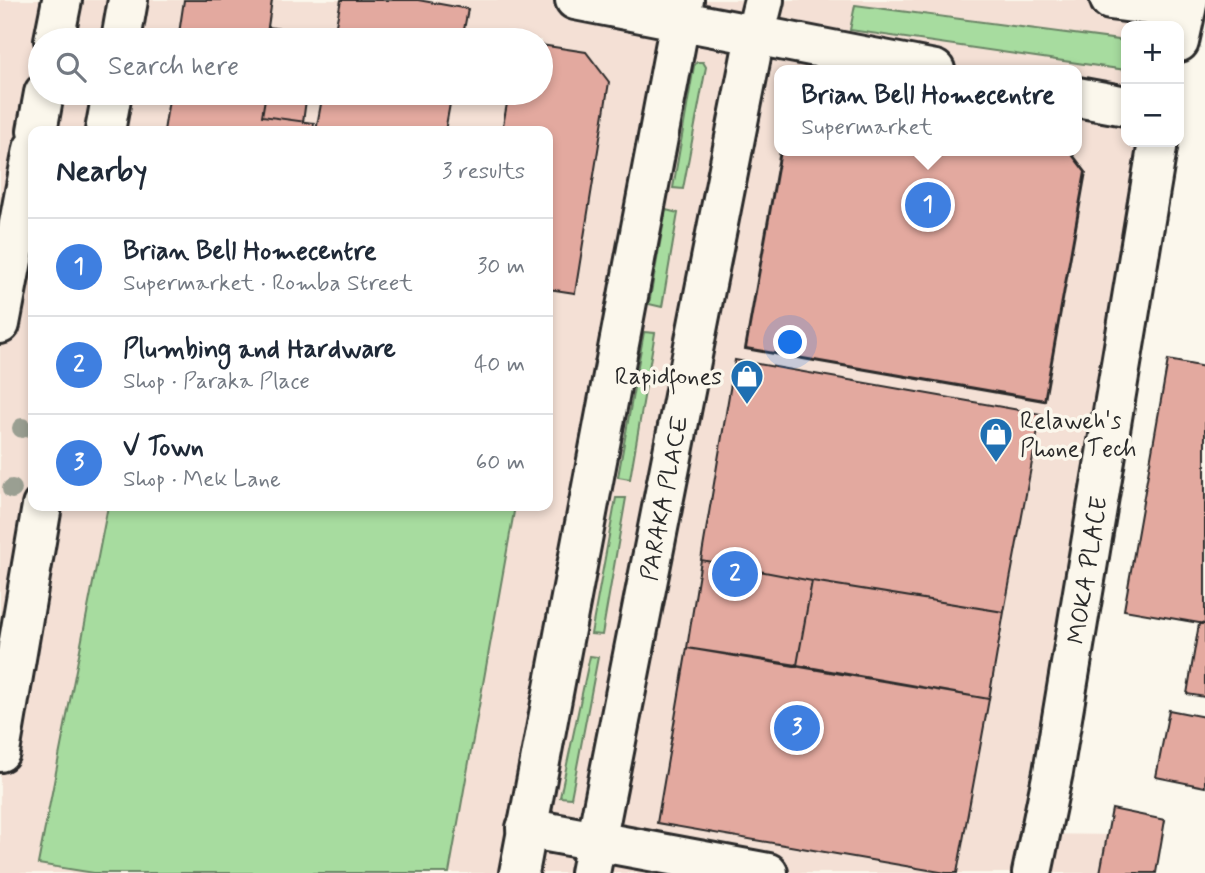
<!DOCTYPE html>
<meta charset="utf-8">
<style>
:root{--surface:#fff;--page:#f6f6f7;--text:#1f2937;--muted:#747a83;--line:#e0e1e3;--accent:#db2777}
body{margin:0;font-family:Mynerve,sans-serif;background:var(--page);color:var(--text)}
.controls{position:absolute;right:21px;top:21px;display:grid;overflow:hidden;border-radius:14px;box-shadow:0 4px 10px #0003}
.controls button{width:63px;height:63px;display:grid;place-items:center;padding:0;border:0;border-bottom:2px solid var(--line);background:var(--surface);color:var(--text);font:35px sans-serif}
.you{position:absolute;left:791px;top:343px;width:24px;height:24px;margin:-18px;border:5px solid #fff;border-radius:50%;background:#1a73e8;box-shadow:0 0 0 10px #1a73e833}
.badge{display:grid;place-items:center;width:46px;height:46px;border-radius:50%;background:var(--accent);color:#fff;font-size:23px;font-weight:700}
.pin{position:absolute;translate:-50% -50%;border:4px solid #fff;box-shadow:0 2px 7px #0006}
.popup{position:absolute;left:774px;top:65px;width:308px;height:91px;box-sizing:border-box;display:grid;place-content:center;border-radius:14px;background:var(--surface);filter:drop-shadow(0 2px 5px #0005);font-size:23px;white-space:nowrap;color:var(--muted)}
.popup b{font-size:26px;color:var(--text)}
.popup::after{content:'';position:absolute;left:50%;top:100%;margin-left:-14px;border:14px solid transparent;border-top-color:var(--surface)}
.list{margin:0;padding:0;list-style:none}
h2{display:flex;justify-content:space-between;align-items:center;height:91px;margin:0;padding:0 28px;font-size:30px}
h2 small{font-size:23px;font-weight:400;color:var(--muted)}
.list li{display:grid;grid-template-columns:46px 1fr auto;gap:21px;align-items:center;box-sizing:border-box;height:98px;padding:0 28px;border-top:2px solid var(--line)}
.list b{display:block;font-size:26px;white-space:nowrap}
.list p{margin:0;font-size:23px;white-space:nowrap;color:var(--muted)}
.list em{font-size:23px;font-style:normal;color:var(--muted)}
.icon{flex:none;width:38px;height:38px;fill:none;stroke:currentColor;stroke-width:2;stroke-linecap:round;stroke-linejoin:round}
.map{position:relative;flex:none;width:1205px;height:873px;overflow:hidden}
.search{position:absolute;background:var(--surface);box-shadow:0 4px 10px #0003;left:28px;top:28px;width:525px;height:77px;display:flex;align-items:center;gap:18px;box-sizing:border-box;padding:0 24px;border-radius:38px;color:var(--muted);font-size:26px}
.panel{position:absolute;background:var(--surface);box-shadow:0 4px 10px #0003;left:28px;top:126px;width:525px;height:385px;border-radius:14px}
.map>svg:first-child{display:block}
</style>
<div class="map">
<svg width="1205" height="873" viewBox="0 0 1205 873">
<rect width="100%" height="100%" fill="#fbf7ec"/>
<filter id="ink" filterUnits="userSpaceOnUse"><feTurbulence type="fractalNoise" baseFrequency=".0143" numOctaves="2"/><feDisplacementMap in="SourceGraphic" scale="14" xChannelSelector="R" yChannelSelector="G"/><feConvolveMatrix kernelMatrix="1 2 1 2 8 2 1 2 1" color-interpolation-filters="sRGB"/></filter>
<g filter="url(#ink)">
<!-- built -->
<path fill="#f4e0d5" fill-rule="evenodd" d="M 0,0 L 1188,0 L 1179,26 L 1126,26 L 1126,142 L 1157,142 L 1026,794 L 1028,834 L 1124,835 L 1131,873 L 0,873 ZM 40,40 L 541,40 L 541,93 L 40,93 ZM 779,70 L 1077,70 L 1077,151 L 779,151 ZM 33,131 L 548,131 L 548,506 L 33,506 Z"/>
<!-- green -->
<path fill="#a7dc9f" stroke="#698465" stroke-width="2" d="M 855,5 L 1126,41 L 1126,70 L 850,30 Z
M 697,62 L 703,62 L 706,67 L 683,189 L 673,188 L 694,66 Z
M 666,210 L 678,213 L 662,307 L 649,304 Z
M 644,332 L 655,333 L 630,479 L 618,477 Z
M 616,498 L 626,498 L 602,635 L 591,634 Z
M 108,506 L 515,506 L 449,873 L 94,873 L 38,864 Z
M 590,656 L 598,657 L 571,798 L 560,797 Z"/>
<!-- building -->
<path fill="#e3a99f" stroke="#2b2b2b" stroke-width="2" d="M 184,0 L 272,0 L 266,40 L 178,40 Z
M 184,0 L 272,0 L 268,27 L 317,34 L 316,40 L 178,40 Z
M 341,0 L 418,0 L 468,9 L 462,40 L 333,40 Z
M 541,45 L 586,52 L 609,82 L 575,293 L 548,289 L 548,131 L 502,131 L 508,98 L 492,96 L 492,93 L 541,93 Z
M 170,93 L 266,93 L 262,116 L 314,123 L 313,131 L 164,131 Z
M 170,93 L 307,93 L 303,122 L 314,123 L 313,131 L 164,131 Z
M 323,93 L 452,93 L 445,131 L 316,131 Z
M 780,151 L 1069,151 L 1085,172 L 1044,401 L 745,349 Z
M 781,151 L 1070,151 L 1086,172 L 1045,400 L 746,348 Z
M 735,360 L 1041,414 L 1004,612 L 812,581 L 701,560 Z
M 1168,360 L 1205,367 L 1205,624 L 1124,610 Z
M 1168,360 L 1205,367 L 1205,624 L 1124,610 Z
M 701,560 L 812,581 L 797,665 L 687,648 Z
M 812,581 L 1004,612 L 989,699 L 797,665 Z
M 1199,624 L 1205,624 L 1205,697 L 1187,694 Z
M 687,648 L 989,699 L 957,873 L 946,873 L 657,823 Z
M 1169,710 L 1205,717 L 1205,787 L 1156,777 Z
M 1112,809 L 1165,820 L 1156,873 L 1100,873 Z"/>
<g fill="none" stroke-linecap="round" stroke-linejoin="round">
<defs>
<path id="minor" d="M 526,828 L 768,873"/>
<path id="tertiary" d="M 575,0 L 935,70
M 1110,0 L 1186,10
M 54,40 L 62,0
M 121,40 L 128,0
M 1179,42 L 1188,0
M 1077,97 L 1126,106
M 37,131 L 44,93
M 105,131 L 112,93
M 0,324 L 33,149
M 0,752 L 42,506
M 519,873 L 684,0
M 590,873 L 755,36 L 764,0
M 1032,873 L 1053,772 L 1158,142"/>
</defs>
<!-- minor casing -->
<use href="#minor" stroke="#2b2b2b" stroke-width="44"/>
<!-- tertiary casing -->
<use href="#tertiary" stroke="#2b2b2b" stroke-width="44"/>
<!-- minor -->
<use href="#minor" stroke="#fbf7ec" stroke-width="38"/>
<!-- tertiary -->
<use href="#tertiary" stroke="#fbf7ec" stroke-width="38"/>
</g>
<!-- trees -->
<g fill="#9a9f92">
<circle cx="22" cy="428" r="10"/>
<circle cx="12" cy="489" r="10"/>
</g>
</g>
<!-- icons -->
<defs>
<symbol id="shop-pin" viewBox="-11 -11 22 30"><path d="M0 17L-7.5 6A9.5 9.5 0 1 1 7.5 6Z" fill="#1f6fb2" stroke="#fbf7ec"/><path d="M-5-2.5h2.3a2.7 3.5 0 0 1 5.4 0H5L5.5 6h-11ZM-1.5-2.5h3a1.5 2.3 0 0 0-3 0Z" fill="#fff"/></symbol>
</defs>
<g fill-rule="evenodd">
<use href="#shop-pin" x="728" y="357" width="38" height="52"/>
<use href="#shop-pin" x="977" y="415" width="38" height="52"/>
</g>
<g text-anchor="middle" stroke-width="7" stroke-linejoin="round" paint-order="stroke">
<!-- poi labels -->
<g font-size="24" fill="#2b2b2b" stroke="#fbf7ec" text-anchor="end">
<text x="722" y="384">Rapidfones</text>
<text x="1020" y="428" text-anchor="start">Relaweh's<tspan x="1020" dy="28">Phone Tech</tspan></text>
</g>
<!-- street labels -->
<g font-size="24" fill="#2b2b2b" stroke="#fbf7ec">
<text transform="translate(664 498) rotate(-79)" y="8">PARAKA PLACE</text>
<text transform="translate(1087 570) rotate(-81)" y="8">MOKA PLACE</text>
</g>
</g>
</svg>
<div class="controls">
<button>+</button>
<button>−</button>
</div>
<div class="you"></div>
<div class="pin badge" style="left:928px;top:205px;background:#3f7fe0">1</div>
<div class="popup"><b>Brian Bell Homecentre</b>Supermarket</div>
<div class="pin badge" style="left:735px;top:574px;background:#3f7fe0">2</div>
<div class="pin badge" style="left:797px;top:728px;background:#3f7fe0">3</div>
<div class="search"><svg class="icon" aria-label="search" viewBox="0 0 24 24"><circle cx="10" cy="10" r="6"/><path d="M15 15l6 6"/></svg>Search here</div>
<section class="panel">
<h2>Nearby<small>3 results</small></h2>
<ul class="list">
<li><span class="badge" style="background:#3f7fe0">1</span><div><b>Brian Bell Homecentre</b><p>Supermarket · Romba Street</p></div><em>30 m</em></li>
<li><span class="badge" style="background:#3f7fe0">2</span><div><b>Plumbing and Hardware</b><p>Shop · Paraka Place</p></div><em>40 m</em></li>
<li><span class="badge" style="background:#3f7fe0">3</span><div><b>V Town</b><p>Shop · Mek Lane</p></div><em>60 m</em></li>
</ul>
</section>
</div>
